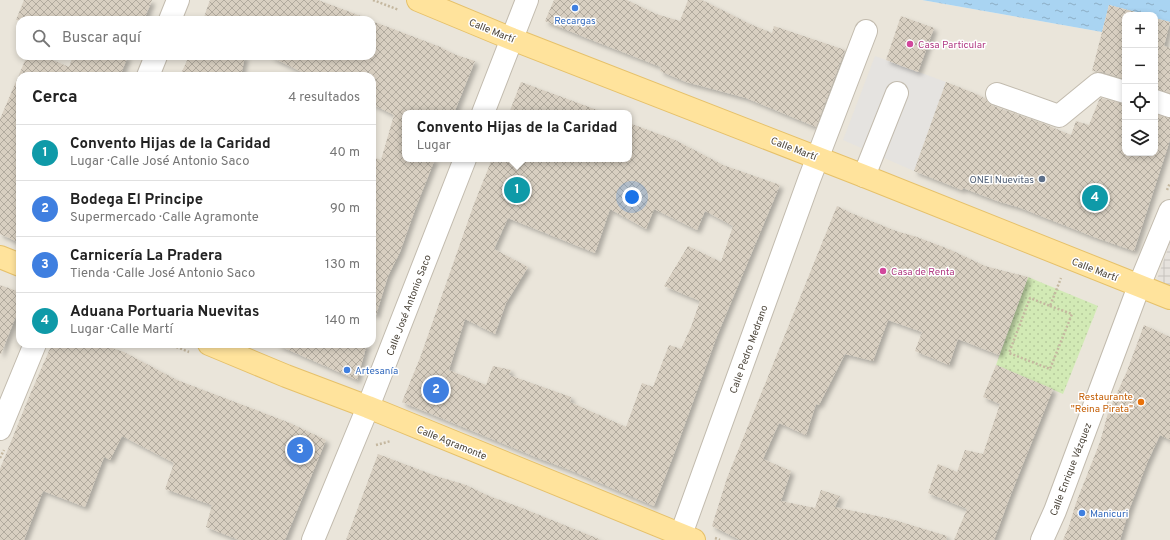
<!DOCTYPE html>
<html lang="es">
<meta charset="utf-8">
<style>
:root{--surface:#fff;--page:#f2f2f2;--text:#222;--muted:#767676;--line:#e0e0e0;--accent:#fc3f1d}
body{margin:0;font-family:Overpass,sans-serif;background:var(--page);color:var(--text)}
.controls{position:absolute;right:12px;top:12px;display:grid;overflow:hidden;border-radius:8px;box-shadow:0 2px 6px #0003}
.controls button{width:36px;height:36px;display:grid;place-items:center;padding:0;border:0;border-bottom:1px solid var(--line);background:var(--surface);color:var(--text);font:20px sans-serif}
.you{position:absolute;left:632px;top:197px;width:14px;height:14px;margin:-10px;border:3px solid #fff;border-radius:50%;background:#1a73e8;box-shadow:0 0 0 6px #1a73e833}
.badge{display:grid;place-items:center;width:26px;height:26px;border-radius:50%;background:var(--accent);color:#fff;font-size:13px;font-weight:700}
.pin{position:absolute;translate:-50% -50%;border:2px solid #fff;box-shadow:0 1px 4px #0006}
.popup{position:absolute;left:402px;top:110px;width:230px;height:52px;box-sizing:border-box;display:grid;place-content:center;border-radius:8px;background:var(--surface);filter:drop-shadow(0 1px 3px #0005);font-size:13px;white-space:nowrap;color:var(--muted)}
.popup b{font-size:15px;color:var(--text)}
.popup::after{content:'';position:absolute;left:50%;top:100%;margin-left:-8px;border:8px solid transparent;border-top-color:var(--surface)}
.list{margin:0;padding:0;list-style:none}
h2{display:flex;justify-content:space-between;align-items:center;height:52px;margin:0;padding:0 16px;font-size:17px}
h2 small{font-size:13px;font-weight:400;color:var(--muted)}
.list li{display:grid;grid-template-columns:26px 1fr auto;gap:12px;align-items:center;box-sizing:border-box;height:56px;padding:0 16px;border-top:1px solid var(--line)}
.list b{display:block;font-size:15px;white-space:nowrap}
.list p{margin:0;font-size:13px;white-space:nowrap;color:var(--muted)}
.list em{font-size:13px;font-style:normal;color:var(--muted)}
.icon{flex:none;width:22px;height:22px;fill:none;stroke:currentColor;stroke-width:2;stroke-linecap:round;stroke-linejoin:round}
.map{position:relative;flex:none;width:1170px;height:540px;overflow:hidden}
.search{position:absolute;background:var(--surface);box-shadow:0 2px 6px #0003;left:16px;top:16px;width:360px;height:44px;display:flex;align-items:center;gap:10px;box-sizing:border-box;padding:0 14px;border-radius:12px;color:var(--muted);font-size:15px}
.panel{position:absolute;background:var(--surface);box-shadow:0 2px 6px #0003;left:16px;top:72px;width:360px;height:276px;border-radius:12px}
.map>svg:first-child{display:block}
</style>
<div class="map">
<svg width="1170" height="540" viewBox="0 0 1170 540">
<defs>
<pattern id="industrial-grid" width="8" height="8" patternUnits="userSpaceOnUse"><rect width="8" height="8" fill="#e6e2dd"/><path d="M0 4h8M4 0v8" fill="none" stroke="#c7c3be"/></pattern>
<pattern id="park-dots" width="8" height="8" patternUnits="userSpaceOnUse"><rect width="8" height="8" fill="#d2eab5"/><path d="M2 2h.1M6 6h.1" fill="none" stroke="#b6ca9c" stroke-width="1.8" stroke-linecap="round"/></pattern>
<pattern id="water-ripples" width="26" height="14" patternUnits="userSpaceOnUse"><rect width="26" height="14" fill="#a9d4f2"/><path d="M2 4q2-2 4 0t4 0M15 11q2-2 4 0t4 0" fill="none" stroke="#8caec5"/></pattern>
<pattern id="building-cross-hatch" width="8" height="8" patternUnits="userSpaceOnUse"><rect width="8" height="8" fill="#d8cfc1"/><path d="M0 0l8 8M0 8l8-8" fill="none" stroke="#b1aa9e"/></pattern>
<filter id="shadow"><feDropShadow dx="3.5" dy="3.5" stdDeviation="2" flood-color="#0004"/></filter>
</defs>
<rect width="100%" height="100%" fill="#f6f3ec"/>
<!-- residential -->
<path fill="#eae5da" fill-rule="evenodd" d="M 0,0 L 922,0 L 1102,32 L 1109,5 L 1147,15 L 1125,15 L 1125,153 L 1155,153 L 1155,18 L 1170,22 L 1170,540 L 0,540 ZM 20,20 L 372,20 L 372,56 L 20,56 ZM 20,76 L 372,76 L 372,344 L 20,344 ZM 405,113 L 629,113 L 629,159 L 405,159 Z"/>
<!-- industrial -->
<path fill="url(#industrial-grid)" d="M 1170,243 L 1170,287 L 1156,282 Z"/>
<!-- park -->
<path fill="url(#park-dots)" d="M 1028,277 L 1098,306 L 1063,394 L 996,365 Z"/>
<!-- parking -->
<path fill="#e5e3e0" d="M 875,56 L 946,82 L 914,171 L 843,140 Z"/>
<!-- water -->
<path fill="url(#water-ripples)" d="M 922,0 L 1170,0 L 1170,22 L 1155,18 L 1155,15 L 1147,15 L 1109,5 L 1102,32 Z"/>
<!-- building -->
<path fill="url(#building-cross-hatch)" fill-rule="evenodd" filter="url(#shadow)" d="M 24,0 L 152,0 L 144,20 L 16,20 Z
M 210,0 L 318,0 L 366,18 L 366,20 L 203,20 Z
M 554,0 L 627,0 L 656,14 L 680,21 L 688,0 L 702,0 L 750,24 L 772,33 L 774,26 L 845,50 L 816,127 L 746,98 L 686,82 L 660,71 L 661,67 L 589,39 L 545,21 Z
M 1109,5 L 1147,15 L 1125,15 L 1125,79 L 1102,72 L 1092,71 Z
M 901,16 L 934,28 L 918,72 L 886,60 Z
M 1155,18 L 1170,22 L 1164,46 L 1170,48 L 1170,93 L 1155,89 Z
M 372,21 L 438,46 L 456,55 L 475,61 L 454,113 L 405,113 L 405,159 L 435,159 L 416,207 L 400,252 L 388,276 L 376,315 L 372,314 L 372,157 L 381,160 L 394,115 L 372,104 L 372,76 L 310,76 L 269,56 L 372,56 Z
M 27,56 L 43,56 L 69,67 L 73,56 L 128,56 L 120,76 L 20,76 L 20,243 L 0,234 L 0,119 Z
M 189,56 L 245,56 L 241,76 L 180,76 Z
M 521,82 L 600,111 L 599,113 L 509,113 Z
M 946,82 L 974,93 L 986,99 L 988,102 L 993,106 L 1042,123 L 1071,135 L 1076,121 L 1089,125 L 1099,100 L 1101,98 L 1125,104 L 1125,153 L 1155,153 L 1155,114 L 1170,118 L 1170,140 L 1134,251 L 1094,237 L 1018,207 L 1000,202 L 963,188 L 962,190 L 914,171 Z
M 629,123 L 675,140 L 723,165 L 780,185 L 717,336 L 674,454 L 654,506 L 570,470 L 538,458 L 402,402 L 420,358 L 474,204 L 492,159 L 629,159 ZM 610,209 L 646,229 L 654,209 L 697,230 L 705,211 L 733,226 L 721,262 L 688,246 L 664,286 L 700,301 L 691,327 L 681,349 L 669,345 L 653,387 L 642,383 L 626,427 L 570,402 L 571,397 L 509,375 L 511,370 L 493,366 L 486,385 L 449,370 L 465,319 L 495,334 L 506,303 L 528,267 L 494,249 L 508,218 L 595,253 Z
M 837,206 L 851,213 L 896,231 L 917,237 L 951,250 L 985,266 L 1028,277 L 999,355 L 958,339 L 949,365 L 915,351 L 922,332 L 888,320 L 873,361 L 845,354 L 819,405 L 816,404 L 806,435 L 779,423 L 763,459 L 791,471 L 781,501 L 815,508 L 821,490 L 840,496 L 835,507 L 891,519 L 947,536 L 946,540 L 740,540 L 712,526 L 727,478 Z
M 0,285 L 20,292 L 20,306 L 1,354 L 0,354 Z
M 1144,325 L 1170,337 L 1170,440 L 1160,435 L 1147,463 L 1129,510 L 1120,540 L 1063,540 L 1069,526 L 1076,503 L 1100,442 L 1108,413 L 1127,371 Z
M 52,344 L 100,344 L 124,352 L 177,380 L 290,423 L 326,440 L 285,540 L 239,540 L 206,527 L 212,505 L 165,489 L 174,463 L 122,436 L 110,460 L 104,457 L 85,507 L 43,491 L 24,540 L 0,540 L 0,469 L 29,397 Z
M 275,344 L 367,344 L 357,380 Z
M 996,365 L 1053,389 L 1011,494 L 994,540 L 954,540 L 967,509 L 928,493 L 938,464 L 957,472 L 965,450 L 983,454 L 1000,404 L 983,397 Z
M 378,454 L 436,476 L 466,485 L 489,496 L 522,508 L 599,539 L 599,540 L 346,540 Z"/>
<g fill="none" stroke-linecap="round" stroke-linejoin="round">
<defs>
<path id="minor" d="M 170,20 L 178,0
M 148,76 L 156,56
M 997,94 L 1059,116 L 1098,84 L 1125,92
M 1155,101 L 1170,106
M 483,113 L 527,0
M 864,176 L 897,93
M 0,429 L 35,344
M 313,540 L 368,407 L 465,159
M 679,540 L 809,180 L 866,31
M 1042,540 L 1055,511 L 1139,286 L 1170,211"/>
<path id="major" d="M 418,0 L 512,39 L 864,176 L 1170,298
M 0,257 L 20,265
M 209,344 L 286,376 L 368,407 L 694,540"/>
</defs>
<!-- minor casing -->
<use href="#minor" stroke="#c2bbae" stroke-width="24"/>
<!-- major casing -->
<use href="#major" stroke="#e6c16a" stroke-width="24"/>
<!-- path -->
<path stroke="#c4b79f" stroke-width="2.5" stroke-dasharray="2 2" stroke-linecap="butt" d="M 373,0 L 399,10
M 1167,190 L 1170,183
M 1050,306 L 1072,314 L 1050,369 L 1009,353 L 1030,298 L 1050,306 L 1061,278
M 169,344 L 189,352
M 376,445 L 391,441
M 0,458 L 4,450
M 715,538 L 720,540"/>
<!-- minor -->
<use href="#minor" stroke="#fff" stroke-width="22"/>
<!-- major -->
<use href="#major" stroke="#ffe39c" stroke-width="22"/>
</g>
<!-- markers -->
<g fill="#3f7fe0" stroke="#fff" stroke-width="1.5">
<circle cx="575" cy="8" r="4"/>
<circle cx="347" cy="370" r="4"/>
<circle cx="1082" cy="513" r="4"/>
</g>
<g fill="#d1479c" stroke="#fff" stroke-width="1.5">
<circle cx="910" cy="44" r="4"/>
<circle cx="883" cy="271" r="4"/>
</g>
<circle fill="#5c6f8a" stroke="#fff" stroke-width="1.5" cx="1042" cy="179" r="4"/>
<circle fill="#e8710a" stroke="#fff" stroke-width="1.5" cx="1141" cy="402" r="4"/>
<g text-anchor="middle" stroke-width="3" stroke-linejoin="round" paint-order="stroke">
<!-- shop labels -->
<g font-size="10" fill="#366cbe" stroke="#fff" text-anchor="start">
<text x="575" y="24" text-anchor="middle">Recargas</text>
<text x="355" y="374">Artesanía</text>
<text x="1090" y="517">Manicuri</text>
</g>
<!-- street labels -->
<g font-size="10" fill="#4b4439" stroke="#fff">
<text transform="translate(492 30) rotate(22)" y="4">Calle Martí</text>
<text transform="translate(794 148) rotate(21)" y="4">Calle Martí</text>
<text transform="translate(1095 269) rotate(21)" y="4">Calle Martí</text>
<text transform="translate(408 305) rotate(-69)" y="4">Calle José Antonio Saco</text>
<text transform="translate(748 349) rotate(-70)" y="4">Calle Pedro Medrano</text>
<text transform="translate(452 442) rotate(22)" y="4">Calle Agramonte</text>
<text transform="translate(1070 469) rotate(-69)" y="4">Calle Enrique Vázquez</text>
</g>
<!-- hotel labels -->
<g font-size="10" fill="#b23c85" stroke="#fff" text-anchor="start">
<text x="918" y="48">Casa Particular</text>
<text x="891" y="275">Casa de Renta</text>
</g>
<!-- service labels -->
<g font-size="10" fill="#4e5e75" stroke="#fff" text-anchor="end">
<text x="1034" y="183">ONEI Nuevitas</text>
</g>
<!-- food labels -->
<g font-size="10" fill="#c56008" stroke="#fff" text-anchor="end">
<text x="1133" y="400">Restaurante<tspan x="1133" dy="12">"Reina Pirata"</tspan></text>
</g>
</g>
</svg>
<div class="controls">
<button>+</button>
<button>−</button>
<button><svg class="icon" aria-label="locate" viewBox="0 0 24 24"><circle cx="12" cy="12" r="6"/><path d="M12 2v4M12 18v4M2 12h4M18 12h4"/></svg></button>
<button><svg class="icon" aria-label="layers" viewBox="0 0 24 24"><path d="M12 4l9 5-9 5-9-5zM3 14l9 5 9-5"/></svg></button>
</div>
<div class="you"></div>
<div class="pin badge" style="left:517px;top:190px;background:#0f9aa8">1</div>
<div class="popup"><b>Convento Hijas de la Caridad</b>Lugar</div>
<div class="pin badge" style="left:436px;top:390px;background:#3f7fe0">2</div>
<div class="pin badge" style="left:300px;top:450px;background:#3f7fe0">3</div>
<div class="pin badge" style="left:1095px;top:198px;background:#0f9aa8">4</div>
<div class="search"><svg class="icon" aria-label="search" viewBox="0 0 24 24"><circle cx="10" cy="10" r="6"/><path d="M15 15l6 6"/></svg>Buscar aquí</div>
<section class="panel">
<h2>Cerca<small>4 resultados</small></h2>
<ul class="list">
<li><span class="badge" style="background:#0f9aa8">1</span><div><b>Convento Hijas de la Caridad</b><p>Lugar · Calle José Antonio Saco</p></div><em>40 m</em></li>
<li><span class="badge" style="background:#3f7fe0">2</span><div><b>Bodega El Principe</b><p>Supermercado · Calle Agramonte</p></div><em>90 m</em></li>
<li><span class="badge" style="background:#3f7fe0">3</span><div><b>Carnicería La Pradera</b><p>Tienda · Calle José Antonio Saco</p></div><em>130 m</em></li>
<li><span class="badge" style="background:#0f9aa8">4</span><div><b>Aduana Portuaria Nuevitas</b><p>Lugar · Calle Martí</p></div><em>140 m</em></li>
</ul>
</section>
</div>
